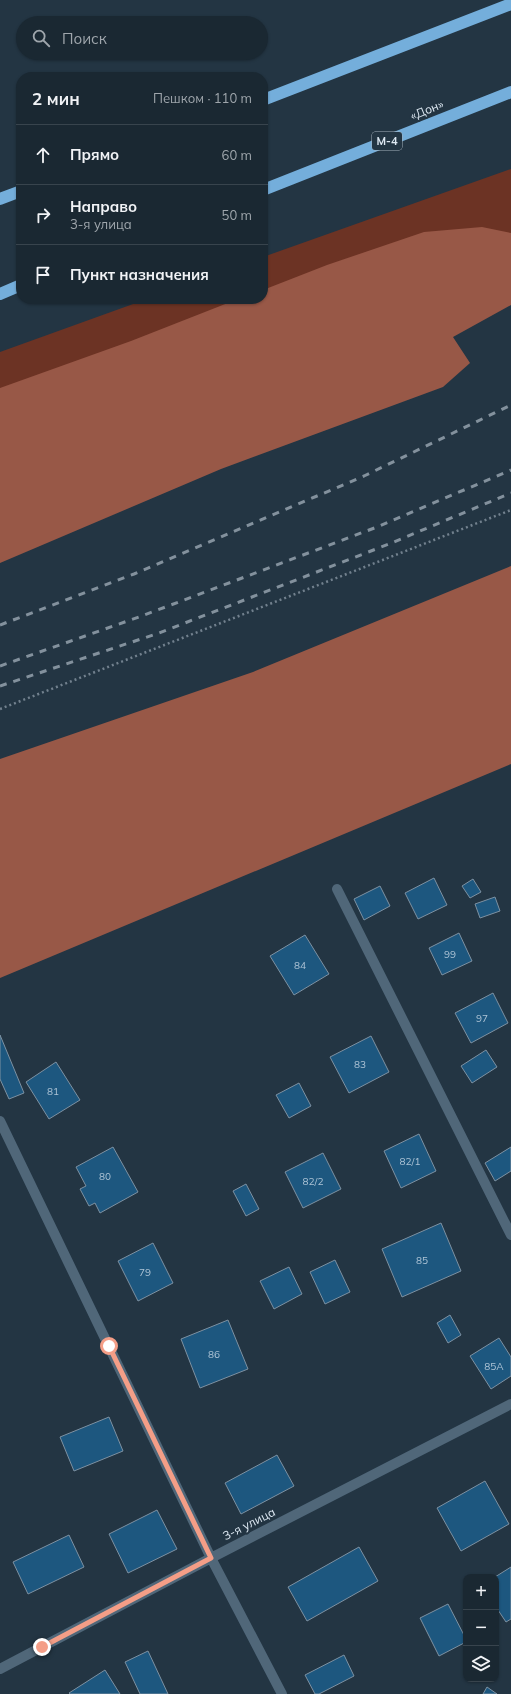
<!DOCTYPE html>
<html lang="ru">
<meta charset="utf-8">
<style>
:root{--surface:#1a2832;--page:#23303a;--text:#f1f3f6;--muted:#9fa6ac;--line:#38444d}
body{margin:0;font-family:Mulish,sans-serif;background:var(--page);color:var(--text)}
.controls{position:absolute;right:12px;bottom:12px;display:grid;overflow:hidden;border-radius:8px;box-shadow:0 1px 3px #0004}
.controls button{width:36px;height:36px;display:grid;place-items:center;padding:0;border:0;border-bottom:1px solid var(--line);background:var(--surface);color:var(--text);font:20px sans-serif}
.stop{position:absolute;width:12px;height:12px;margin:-9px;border:3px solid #f49e87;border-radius:50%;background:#fff}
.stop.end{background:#f49e87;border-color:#fff;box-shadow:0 1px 4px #0008}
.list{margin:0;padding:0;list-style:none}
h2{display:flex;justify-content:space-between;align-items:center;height:52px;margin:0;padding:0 16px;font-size:17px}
h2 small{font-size:13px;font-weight:400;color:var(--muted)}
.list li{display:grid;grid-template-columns:26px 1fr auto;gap:12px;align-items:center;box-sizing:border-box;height:60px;padding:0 16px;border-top:1px solid var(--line)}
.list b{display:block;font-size:15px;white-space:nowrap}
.list p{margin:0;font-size:13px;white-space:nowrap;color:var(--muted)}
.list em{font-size:13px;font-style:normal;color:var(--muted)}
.icon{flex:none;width:22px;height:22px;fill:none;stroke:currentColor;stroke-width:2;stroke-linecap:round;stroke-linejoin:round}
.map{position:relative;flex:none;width:511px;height:1694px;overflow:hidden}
.search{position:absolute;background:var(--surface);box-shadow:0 1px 3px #0004;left:16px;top:16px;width:252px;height:44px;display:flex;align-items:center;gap:10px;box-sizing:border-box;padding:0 14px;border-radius:22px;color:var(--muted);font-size:15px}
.panel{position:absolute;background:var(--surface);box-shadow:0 1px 3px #0004;left:16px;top:72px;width:252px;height:232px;border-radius:16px}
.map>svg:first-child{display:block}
</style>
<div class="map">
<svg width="511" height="1694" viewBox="0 0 511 1694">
<rect width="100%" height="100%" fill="#233543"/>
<!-- green -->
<path fill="#6c3324" d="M 511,169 L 511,289 L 0,498 L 0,352 L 147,299 L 263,299 L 263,257 Z"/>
<!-- forest -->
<path fill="#985847" d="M 482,227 L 511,233 L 511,305 L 453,337 L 470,363 L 443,387 L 221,469 L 0,563 L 0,388 L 131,341 L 238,299 L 263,299 L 263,290 L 327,265 L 424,232 Z
M 511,566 L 511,764 L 0,978 L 0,759 L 253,672 Z"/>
<!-- building -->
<path fill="#1d577f" stroke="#7d91a2" d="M 434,878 L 447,905 L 418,919 L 405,893 Z
M 473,879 L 481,892 L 470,898 L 462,886 Z
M 380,886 L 390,906 L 364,920 L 354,899 Z
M 495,897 L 500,911 L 480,918 L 475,904 Z
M 459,933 L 472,961 L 442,975 L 429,948 Z
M 305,935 L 329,974 L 294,995 L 270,956 Z
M 493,993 L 508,1023 L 471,1043 L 455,1013 Z
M 0,1035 L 24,1093 L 9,1099 L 0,1079 Z
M 371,1036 L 389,1072 L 349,1093 L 330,1057 Z
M 486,1050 L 497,1067 L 472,1083 L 461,1066 Z
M 56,1062 L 80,1100 L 49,1119 L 26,1082 Z
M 299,1083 L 311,1106 L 289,1118 L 276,1095 Z
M 419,1134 L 436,1171 L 401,1188 L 384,1151 Z
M 113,1147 L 138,1192 L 100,1213 L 95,1203 L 89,1206 L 80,1189 L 86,1186 L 76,1167 Z
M 511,1147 L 511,1171 L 495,1181 L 485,1163 Z
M 323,1153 L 341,1189 L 303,1208 L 285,1172 Z
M 246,1184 L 259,1209 L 246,1216 L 233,1191 Z
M 441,1223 L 461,1271 L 402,1297 L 382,1249 Z
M 153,1243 L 173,1283 L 138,1301 L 118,1261 Z
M 335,1260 L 350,1292 L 325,1304 L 310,1272 Z
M 289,1267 L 302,1294 L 274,1309 L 260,1281 Z
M 450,1315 L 461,1335 L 448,1343 L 437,1323 Z
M 228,1320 L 248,1369 L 200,1388 L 181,1339 Z
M 499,1338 L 511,1357 L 511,1376 L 491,1389 L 470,1356 Z
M 109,1417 L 123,1451 L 74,1471 L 60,1437 Z
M 277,1455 L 294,1486 L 241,1514 L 225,1483 Z
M 485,1481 L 509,1524 L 461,1551 L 437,1508 Z
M 157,1510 L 177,1549 L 128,1573 L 109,1534 Z
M 69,1535 L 84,1567 L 28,1594 L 13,1562 Z
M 359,1547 L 378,1581 L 307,1621 L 288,1587 Z
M 511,1567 L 511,1619 L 506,1622 L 496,1607 L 495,1577 Z
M 448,1604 L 466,1639 L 466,1642 L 439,1656 L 420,1618 Z
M 148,1651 L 168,1694 L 140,1694 L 125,1662 Z
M 344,1655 L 354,1676 L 319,1694 L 315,1694 L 305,1675 Z
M 105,1670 L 120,1694 L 70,1694 L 69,1693 Z
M 487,1687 L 497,1694 L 483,1694 Z"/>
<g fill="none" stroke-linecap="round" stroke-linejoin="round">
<!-- path -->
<path stroke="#72818e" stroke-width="2.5" stroke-dasharray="2 3" stroke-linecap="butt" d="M 0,709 L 511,510"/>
<!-- lane -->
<path stroke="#506779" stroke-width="10" d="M 337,889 L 511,1235
M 0,1121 L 211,1558 L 282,1694
M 0,1669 L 211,1558 L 511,1404"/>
<!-- highway -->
<path stroke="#74aedb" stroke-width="12" d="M 263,100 L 511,4
M 263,190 L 511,92
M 0,199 L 21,191
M 0,294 L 21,285"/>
<!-- rail -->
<path stroke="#83919d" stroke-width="3" stroke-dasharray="7 7" stroke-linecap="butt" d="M 0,625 L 134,574 L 364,476 L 511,405
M 0,666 L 139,617 L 377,527 L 511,470
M 0,686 L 159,633 L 389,544 L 511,493"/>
</g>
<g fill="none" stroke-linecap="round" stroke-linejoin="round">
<!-- route -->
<path stroke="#f49e87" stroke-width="5" d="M 42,1647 L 211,1558 L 109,1346"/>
</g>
<g text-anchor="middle" stroke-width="4" stroke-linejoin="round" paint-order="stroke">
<!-- number labels -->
<g font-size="10" fill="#aec4d6">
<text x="450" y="958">99</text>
<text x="300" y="969">84</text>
<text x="482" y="1022">97</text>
<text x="360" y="1068">83</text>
<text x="53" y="1095">81</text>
<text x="410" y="1165">82/1</text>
<text x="105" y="1180">80</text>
<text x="313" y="1185">82/2</text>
<text x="422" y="1264">85</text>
<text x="145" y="1276">79</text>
<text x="214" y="1358">86</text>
<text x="494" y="1370">85А</text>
</g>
<!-- shield labels -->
<rect fill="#233543" stroke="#a6b3be" stroke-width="1" x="372" y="132" width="30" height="18" rx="3"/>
<g font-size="11" font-weight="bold" fill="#dee9f3">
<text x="387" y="145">М-4</text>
</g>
<!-- street labels -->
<g font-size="12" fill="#dee9f3" stroke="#233543">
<text transform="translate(427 110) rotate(-22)" y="4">«Дон»</text>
<text transform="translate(249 1524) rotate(-27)" y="4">3-я улица</text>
</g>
</g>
</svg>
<div class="controls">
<button>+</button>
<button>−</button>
<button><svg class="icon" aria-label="layers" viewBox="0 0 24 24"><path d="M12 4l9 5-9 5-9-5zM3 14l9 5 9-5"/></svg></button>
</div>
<div class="stop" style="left:109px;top:1346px"></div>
<div class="stop end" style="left:42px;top:1647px"></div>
<div class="search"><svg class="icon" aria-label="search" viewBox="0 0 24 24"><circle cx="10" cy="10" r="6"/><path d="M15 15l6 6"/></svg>Поиск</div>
<section class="panel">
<h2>2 мин<small>Пешком · 110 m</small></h2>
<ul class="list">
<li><svg class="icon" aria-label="ahead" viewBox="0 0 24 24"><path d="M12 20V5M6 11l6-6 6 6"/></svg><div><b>Прямо</b></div><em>60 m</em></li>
<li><svg class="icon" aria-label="right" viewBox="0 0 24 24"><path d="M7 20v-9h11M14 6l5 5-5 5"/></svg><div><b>Направо</b><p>3-я улица</p></div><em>50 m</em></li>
<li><svg class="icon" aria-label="arrive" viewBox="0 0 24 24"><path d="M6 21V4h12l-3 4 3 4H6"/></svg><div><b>Пункт назначения</b></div></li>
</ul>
</section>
</div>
